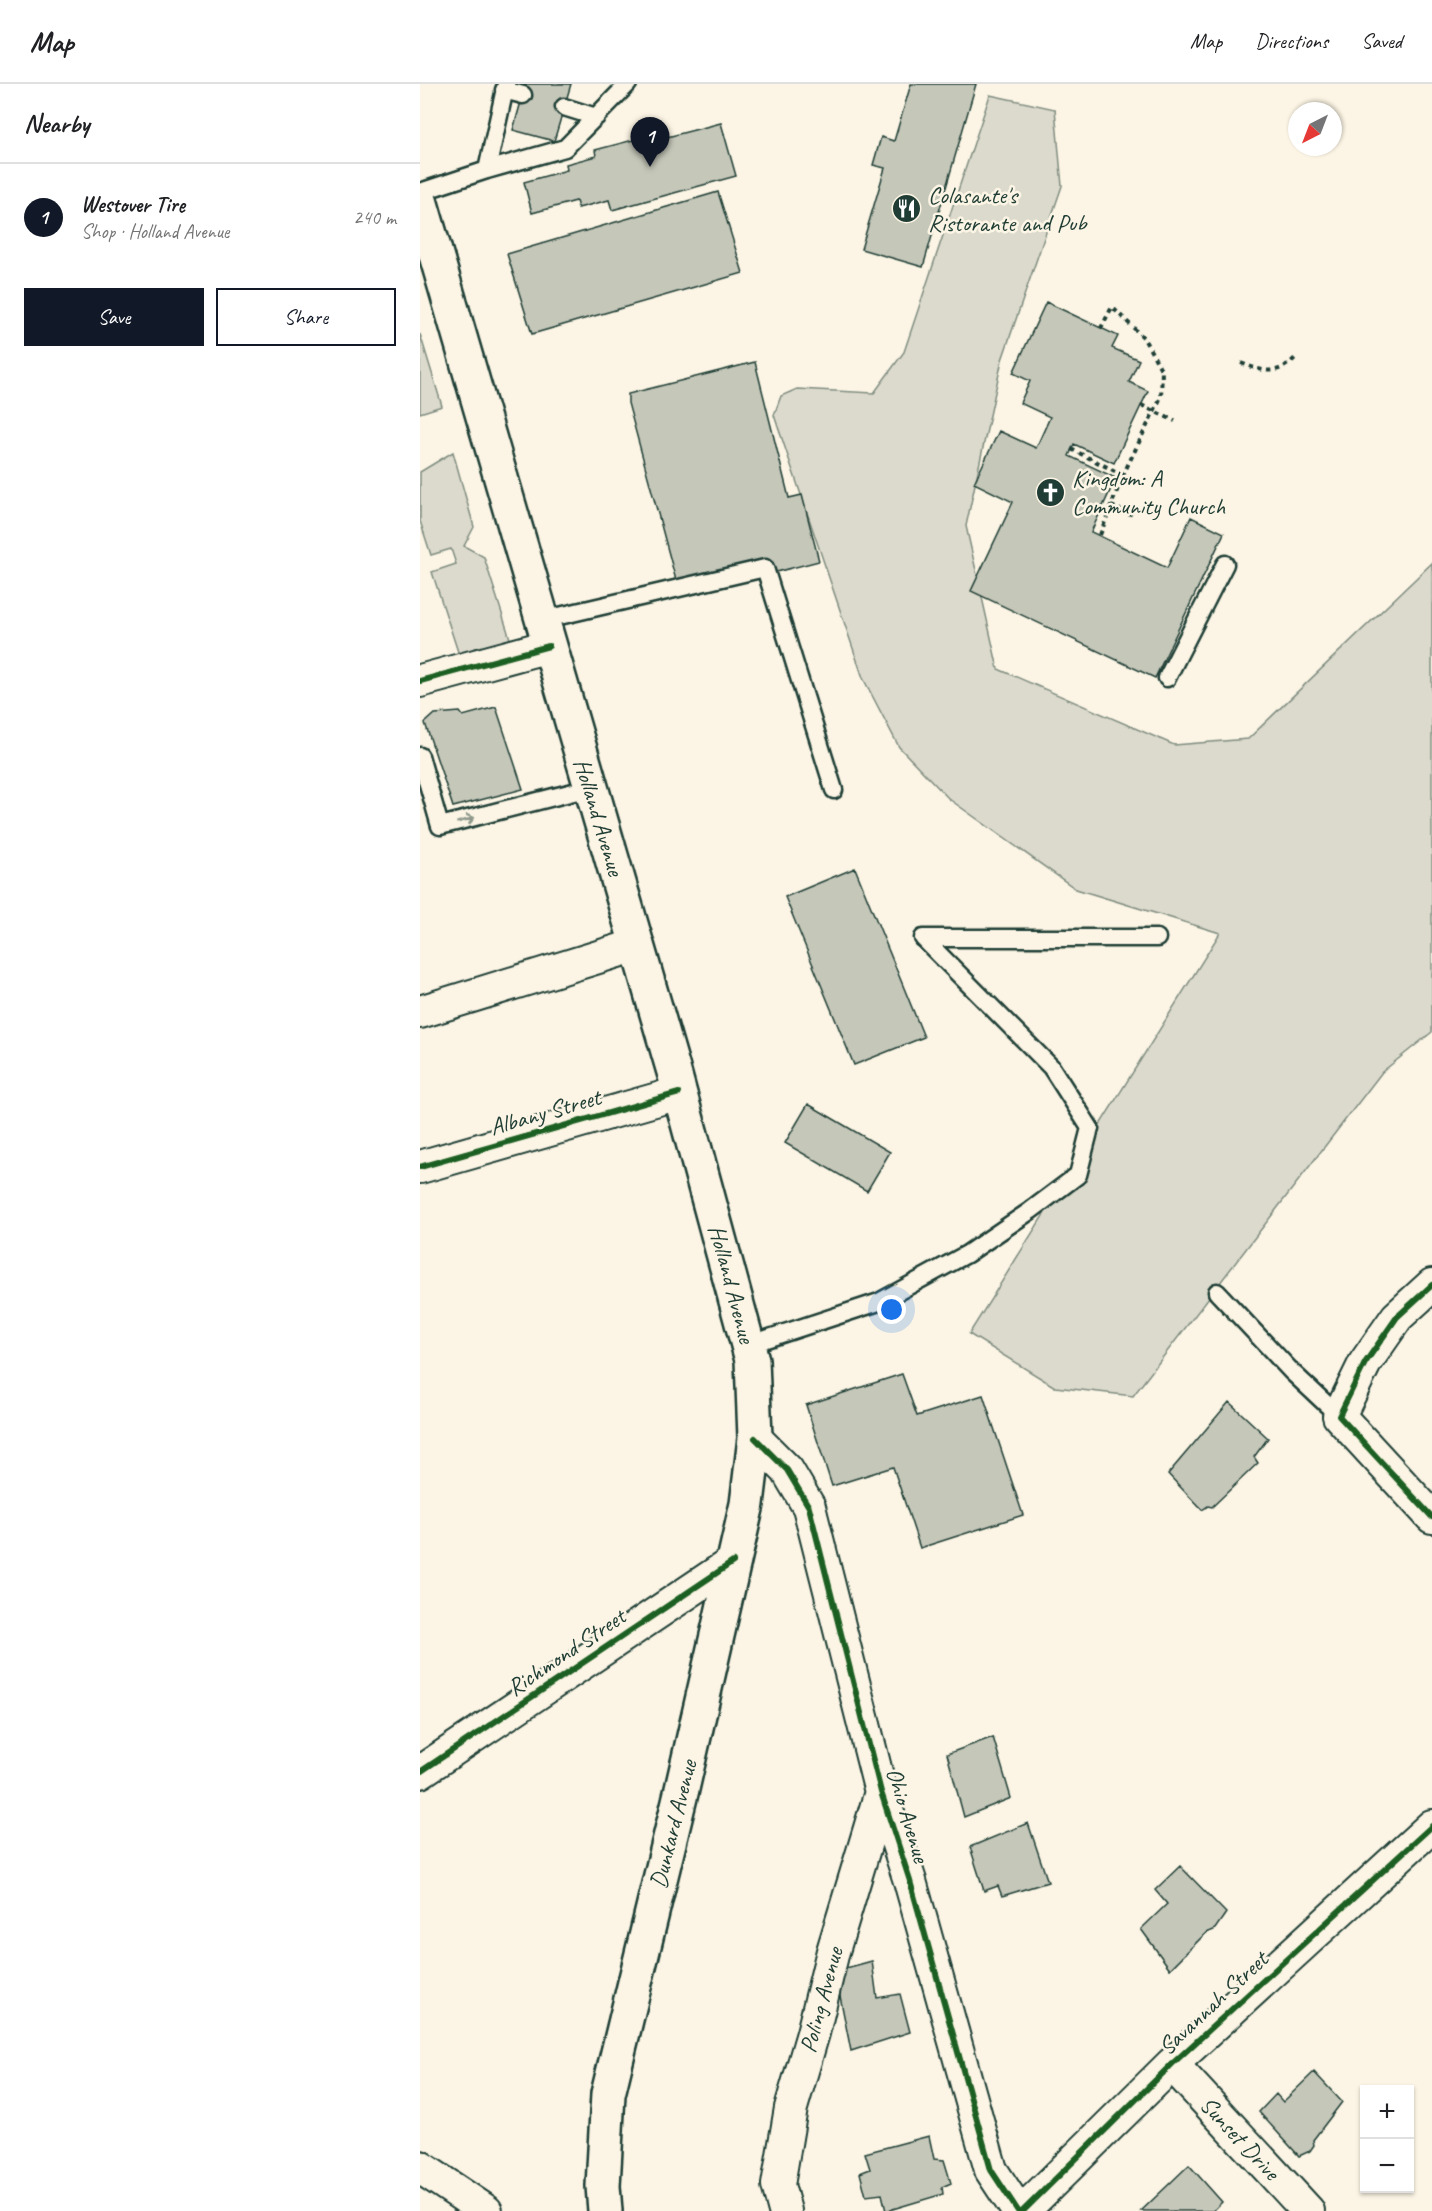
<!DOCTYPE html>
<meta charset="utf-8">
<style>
:root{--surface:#fff;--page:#f2f2f2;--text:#202124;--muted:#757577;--line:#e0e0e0;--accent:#111827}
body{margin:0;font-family:Caveat,sans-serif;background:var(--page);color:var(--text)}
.controls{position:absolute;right:18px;bottom:18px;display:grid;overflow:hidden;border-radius:0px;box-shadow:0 2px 4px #0004}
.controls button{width:54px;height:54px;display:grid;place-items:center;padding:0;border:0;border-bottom:2px solid var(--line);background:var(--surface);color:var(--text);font:30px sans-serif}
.compass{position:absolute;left:868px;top:18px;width:54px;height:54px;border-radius:50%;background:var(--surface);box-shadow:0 2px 4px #0004;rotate:222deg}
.you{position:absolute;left:472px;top:1226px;width:21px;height:21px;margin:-15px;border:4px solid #fff;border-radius:50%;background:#1a73e8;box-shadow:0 0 0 9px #1a73e833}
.badge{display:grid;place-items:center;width:39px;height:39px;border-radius:50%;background:var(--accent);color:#fff;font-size:20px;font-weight:700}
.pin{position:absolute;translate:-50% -50px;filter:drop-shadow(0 2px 3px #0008)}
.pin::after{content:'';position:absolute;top:32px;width:21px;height:18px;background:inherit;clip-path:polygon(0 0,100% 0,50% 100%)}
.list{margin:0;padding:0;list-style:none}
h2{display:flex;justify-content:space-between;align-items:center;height:78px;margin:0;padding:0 24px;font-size:26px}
h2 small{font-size:20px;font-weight:400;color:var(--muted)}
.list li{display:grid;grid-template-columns:39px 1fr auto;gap:18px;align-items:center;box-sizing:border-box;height:108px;padding:0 24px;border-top:2px solid var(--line)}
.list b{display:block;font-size:22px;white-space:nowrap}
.list p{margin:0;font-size:20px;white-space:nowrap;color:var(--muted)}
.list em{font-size:20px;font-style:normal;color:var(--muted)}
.actions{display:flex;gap:12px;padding:18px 24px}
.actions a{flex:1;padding:14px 0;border:2px solid var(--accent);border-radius:0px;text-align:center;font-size:21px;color:var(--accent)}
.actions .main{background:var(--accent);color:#fff}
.map{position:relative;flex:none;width:1012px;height:2127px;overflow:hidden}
header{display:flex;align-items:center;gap:36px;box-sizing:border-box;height:84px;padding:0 30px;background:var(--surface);border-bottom:2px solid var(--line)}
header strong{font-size:28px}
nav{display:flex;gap:33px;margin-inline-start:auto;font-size:21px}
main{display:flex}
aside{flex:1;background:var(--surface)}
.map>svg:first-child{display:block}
</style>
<header>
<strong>Map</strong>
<nav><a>Map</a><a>Directions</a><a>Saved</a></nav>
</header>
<main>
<aside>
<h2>Nearby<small></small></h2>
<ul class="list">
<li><span class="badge">1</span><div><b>Westover Tire</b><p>Shop · Holland Avenue</p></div><em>240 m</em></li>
</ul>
<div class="actions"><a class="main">Save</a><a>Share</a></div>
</aside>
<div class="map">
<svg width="1012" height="2127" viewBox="0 0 1012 2127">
<rect width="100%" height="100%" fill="#fcf5e5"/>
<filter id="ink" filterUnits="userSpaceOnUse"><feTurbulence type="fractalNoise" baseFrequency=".0167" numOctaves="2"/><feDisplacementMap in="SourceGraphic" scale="12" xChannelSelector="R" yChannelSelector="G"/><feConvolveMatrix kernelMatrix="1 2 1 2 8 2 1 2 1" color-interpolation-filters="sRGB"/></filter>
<g filter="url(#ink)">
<!-- green -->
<path fill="#dcdacc" stroke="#7e8c80" stroke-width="1.5" d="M 570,11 L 635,25 L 642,102 L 582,276 L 546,442 L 578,585 L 754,661 L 828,655 L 1012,479 L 1012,948 L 962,988 L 713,1312 L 635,1303 L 549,1250 L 800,849 L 656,805 L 529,715 L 479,663 L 443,594 L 354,331 L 361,312 L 377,305 L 454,309 L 484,268 Z
M 0,250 L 22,322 L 0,329 Z
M 33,368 L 54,443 L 44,462 L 64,473 L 91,558 L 40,574 L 12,488 L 36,480 L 31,465 L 11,471 L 0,437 L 0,388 Z"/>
<!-- building -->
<path fill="#c5c7b9" stroke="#1f3d34" stroke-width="1.5" d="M 106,0 L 151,0 L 134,57 L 93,46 Z
M 491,0 L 556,0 L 503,183 L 441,165 L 465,84 L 453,81 L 461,53 L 474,57 Z
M 301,39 L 316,92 L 192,126 L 189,116 L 158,124 L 156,117 L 112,129 L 104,98 L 147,86 L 146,80 L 176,72 L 175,66 L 232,51 L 236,56 Z
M 298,108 L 323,189 L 112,250 L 87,170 Z
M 626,218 L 698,252 L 692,264 L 719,276 L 709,298 L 728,307 L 694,379 L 654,360 L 649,372 L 696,394 L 671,448 L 747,484 L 771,433 L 804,449 L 735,594 L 551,507 L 593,418 L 554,399 L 579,347 L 616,364 L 630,333 L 600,319 L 610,297 L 593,289 Z
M 335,278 L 369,414 L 382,411 L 399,477 L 283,507 L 279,494 L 257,500 L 208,319 L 208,310 Z
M 76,623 L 103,705 L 33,723 L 5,639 L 15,630 L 40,628 L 43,632 Z
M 435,784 L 504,953 L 434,981 L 365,813 Z
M 388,1020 L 470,1068 L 447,1107 L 365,1059 Z
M 482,1290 L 497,1332 L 563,1311 L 603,1431 L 500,1464 L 473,1383 L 412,1402 L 386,1321 Z
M 809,1318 L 848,1354 L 834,1373 L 838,1379 L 792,1423 L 788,1422 L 782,1426 L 748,1390 Z
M 573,1653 L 591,1714 L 544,1733 L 527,1670 Z
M 608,1739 L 628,1798 L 582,1812 L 578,1802 L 564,1807 L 550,1763 Z
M 760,1782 L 806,1829 L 795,1845 L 786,1849 L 750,1885 L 721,1845 L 747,1820 L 735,1806 Z
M 452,1877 L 457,1914 L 480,1910 L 490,1948 L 431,1967 L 415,1887 Z
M 894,1988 L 922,2018 L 893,2056 L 894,2061 L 890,2067 L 879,2072 L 839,2028 L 856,2010 L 863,2018 Z
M 509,2052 L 514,2075 L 524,2076 L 531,2099 L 522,2103 L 523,2110 L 466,2127 L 462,2110 L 446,2112 L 440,2089 L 450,2085 L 445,2069 Z
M 769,2081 L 802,2118 L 793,2127 L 721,2127 Z"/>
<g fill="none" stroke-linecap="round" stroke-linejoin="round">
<defs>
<path id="lane" d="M 84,6 L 103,11
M 144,23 L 176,33
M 67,86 L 145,64 L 208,0
M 0,108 L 67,86 L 86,0
M 122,536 L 345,484 L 414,706
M 747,594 L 805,480
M 0,672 L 20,742 L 169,704
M 503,854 L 737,854
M 797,1208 L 872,1288 L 919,1332
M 328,1261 L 459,1218 L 547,1170 L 610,1127 L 658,1091 L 670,1044 L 631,983 L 503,854"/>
<path id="street" d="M 0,597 L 129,562
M 0,928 L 217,861
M 0,1083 L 259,1009
M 1012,1201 L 977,1233 L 945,1279 L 919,1332 L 1012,1433
M 335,1354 L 367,1386 L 389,1423 L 461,1708 L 490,1797 L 571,2086 L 598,2127
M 0,1688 L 313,1478
M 752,1980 L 888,2127
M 0,2083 L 66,2127
M 365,2127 L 358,2101 L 371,2024 L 393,1949 L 413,1867 L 461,1708
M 603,2127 L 752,1980 L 1012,1742"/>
<path id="secondary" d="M 0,116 L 254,988 L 332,1276 L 335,1354 L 327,1420 L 262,1705 L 188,2010 L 183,2102 L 185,2127"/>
</defs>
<!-- lane casing -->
<use href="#lane" stroke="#1f3d34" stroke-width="21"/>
<!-- street casing -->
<use href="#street" stroke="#1f3d34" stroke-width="36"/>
<!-- secondary casing -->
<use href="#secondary" stroke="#1f3d34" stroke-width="38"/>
<!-- path -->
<path stroke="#1f3d34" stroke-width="4" stroke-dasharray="4.5 4.5" stroke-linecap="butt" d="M 821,279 C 844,288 858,292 876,273
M 721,321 L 755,337
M 651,365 L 703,391
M 691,422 L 713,431
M 680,451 L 703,391 L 741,313 L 742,287 L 723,253 L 692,223 L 681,244"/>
<!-- lane -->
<use href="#lane" stroke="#fcf5e5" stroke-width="16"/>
<!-- street -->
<use href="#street" stroke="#fcf5e5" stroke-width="32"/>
<!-- secondary -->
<use href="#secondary" stroke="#fcf5e5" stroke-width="33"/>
<defs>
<path id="cycleway" d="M 0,597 L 129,562
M 0,1083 L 259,1009
M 1012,1201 L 977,1233 L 945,1279 L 919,1332 L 1012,1433
M 335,1354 L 367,1386 L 389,1423 L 461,1708 L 490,1797 L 571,2086 L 598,2127
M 0,1688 L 313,1478
M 603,2127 L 752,1980 L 1012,1742"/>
</defs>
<!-- cycleway casing -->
<use href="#cycleway" stroke="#fcf5e5" stroke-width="10"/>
<!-- cycleway -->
<use href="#cycleway" stroke="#1b5e20" stroke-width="6"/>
</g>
<!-- one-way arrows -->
<defs><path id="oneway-shaft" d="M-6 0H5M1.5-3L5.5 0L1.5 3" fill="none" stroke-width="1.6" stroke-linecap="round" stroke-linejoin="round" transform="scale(1.5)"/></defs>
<use stroke="#8e998c" href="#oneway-shaft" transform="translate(46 736) rotate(-15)"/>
</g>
<!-- icons -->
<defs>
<symbol id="restaurant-disc" viewBox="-11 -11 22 22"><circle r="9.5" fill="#1f3d34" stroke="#fcf5e5"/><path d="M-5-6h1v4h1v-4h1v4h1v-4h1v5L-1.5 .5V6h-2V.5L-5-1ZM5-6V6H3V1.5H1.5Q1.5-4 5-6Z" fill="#fff"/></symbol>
<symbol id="church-disc" viewBox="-11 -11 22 22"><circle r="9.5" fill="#1f3d34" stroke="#fcf5e5"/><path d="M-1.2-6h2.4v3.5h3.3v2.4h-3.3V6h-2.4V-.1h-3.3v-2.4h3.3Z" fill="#fff"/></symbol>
</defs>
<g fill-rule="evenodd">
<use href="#restaurant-disc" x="470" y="108" width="33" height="33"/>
<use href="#church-disc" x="614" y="392" width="33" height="33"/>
</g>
<g text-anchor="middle" stroke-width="5" stroke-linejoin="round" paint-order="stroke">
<!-- poi labels -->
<g font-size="24" fill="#1f3d34" stroke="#fcf5e5" text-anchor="start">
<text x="508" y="119">Colasante's<tspan x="508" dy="28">Ristorante and Pub</tspan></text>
<text x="652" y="402">Kingdom: A<tspan x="652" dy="28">Community Church</tspan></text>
</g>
<!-- street labels -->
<g font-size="24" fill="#1f3d34" stroke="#fcf5e5">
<text transform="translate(179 733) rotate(73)" y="8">Holland Avenue</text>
<text transform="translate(125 1028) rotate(-16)" y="8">Albany Street</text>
<text transform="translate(312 1200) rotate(75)" y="8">Holland Avenue</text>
<text transform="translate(146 1568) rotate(-34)" y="8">Richmond Street</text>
<text transform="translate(488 1731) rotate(73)" y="8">Ohio Avenue</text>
<text transform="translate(253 1740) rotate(-76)" y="8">Dunkard Avenue</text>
<text transform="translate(401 1916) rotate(-75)" y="8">Poling Avenue</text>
<text transform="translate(793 1919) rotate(-43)" y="8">Savannah Street</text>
<text transform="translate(820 2054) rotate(47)" y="8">Sunset Drive</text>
</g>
</g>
</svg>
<div class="controls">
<button>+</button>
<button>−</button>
</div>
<svg class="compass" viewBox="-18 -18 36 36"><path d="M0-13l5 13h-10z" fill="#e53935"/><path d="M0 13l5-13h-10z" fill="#757577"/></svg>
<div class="you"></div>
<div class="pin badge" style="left:230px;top:83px">1</div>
</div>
</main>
